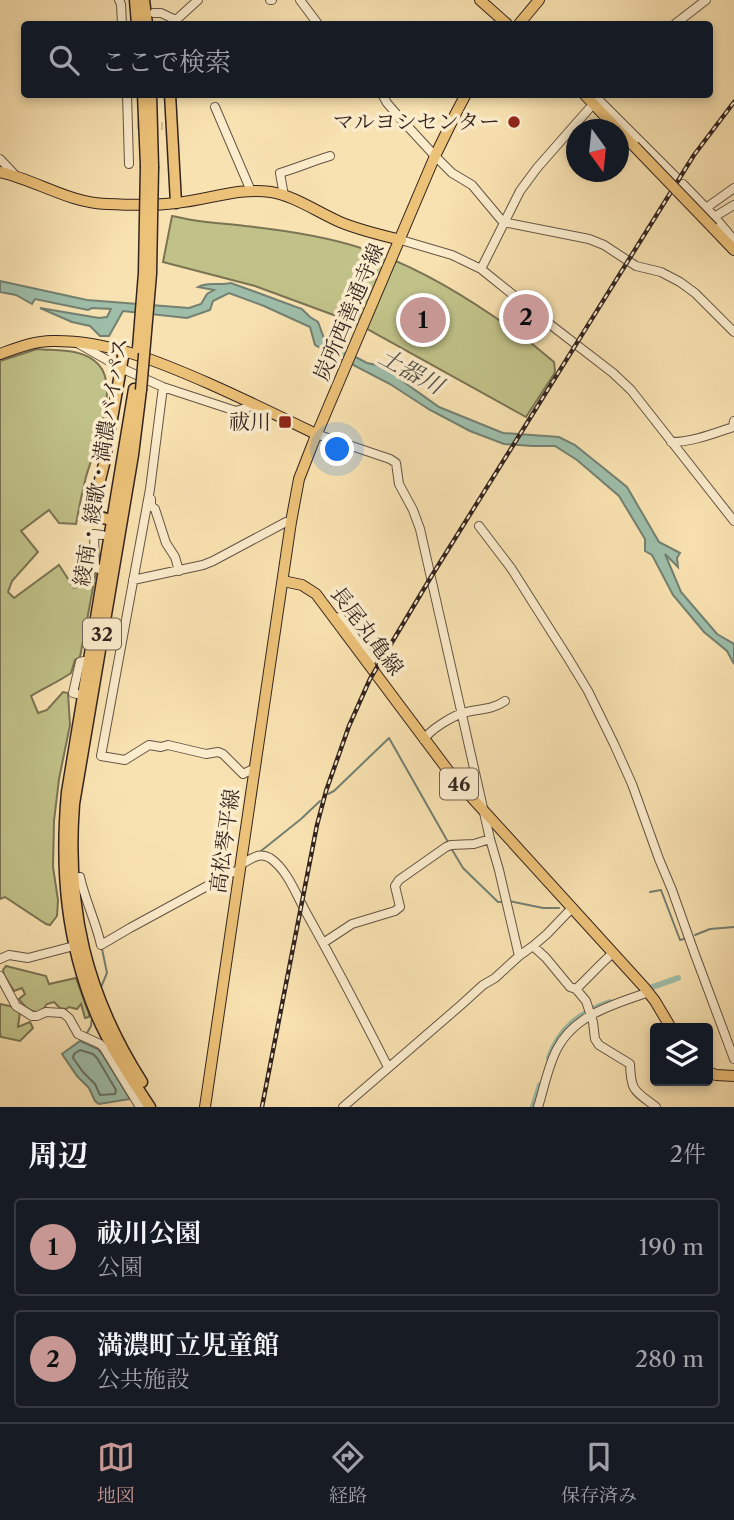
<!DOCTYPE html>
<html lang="ja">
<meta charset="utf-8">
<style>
:root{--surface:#171b24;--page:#242831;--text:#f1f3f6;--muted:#9ea1a6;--line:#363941;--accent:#c59692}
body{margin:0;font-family:"Libre Caslon Text","Noto Serif JP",serif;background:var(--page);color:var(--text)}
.controls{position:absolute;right:21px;bottom:21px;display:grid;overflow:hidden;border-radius:7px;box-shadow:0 4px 10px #0003}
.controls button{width:63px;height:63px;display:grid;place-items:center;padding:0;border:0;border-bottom:2px solid var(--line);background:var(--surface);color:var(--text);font:35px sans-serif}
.compass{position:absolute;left:566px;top:119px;width:63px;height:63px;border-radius:50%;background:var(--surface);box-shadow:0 4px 10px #0003;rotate:165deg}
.you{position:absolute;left:338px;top:450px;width:24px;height:24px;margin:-18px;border:5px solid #fff;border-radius:50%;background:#1a73e8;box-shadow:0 0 0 10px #1a73e833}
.badge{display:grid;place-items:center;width:46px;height:46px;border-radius:50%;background:var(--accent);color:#111;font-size:23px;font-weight:700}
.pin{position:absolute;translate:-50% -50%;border:4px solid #fff;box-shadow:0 2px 7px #0006}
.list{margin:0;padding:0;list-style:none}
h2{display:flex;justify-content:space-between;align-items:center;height:91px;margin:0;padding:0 28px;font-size:30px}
h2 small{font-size:23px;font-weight:400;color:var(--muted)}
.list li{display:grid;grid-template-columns:46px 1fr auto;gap:21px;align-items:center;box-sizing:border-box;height:98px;margin:0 14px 14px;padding:0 14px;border:2px solid var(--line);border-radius:7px}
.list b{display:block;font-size:26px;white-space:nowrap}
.list p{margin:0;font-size:23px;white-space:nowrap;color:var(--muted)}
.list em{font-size:23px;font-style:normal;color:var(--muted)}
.icon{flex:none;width:38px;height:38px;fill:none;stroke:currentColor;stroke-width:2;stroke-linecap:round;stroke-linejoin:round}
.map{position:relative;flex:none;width:734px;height:1107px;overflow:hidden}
.search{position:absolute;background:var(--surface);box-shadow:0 4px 10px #0003;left:21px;right:21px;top:21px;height:77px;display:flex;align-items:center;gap:18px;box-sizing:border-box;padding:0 24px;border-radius:7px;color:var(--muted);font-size:26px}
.sheet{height:315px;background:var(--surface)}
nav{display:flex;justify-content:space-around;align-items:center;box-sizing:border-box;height:98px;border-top:2px solid var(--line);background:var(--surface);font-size:19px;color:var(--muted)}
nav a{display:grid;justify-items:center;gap:4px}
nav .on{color:var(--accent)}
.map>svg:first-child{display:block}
</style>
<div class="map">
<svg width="734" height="1107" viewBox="0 0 734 1107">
<rect width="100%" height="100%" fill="#f9e2b1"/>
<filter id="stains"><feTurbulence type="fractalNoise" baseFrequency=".00286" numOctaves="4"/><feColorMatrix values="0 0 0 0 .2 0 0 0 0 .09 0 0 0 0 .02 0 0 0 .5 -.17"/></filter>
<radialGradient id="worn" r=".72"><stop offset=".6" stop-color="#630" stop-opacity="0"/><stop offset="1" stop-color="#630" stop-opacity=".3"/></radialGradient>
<!-- green -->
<path fill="#c1c289" stroke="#7a7354" stroke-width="2" d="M 172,216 C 179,217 185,219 192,220 C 210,223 228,224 245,226 C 283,230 324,236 361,248 C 418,266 470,299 519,334 L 518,336 L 519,339 L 525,338 L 554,362 L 555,371 L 554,374 L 526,417 L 358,324 L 255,286 L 163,262 Z
M 37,349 C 57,351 83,348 98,364 C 121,387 94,449 86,477 C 82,492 79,508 76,524 L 59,523 L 49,510 L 21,531 L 38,552 L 12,581 L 8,592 L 14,598 L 59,565 L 74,588 L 85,583 L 91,568 L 96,572 L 80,657 L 75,660 L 71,673 C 58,682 44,688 31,696 L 38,713 L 47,710 L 63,692 L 68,693 L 70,725 L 59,779 L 54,821 L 53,867 L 58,900 L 57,916 L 50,925 L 46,924 L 5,897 L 0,899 L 0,361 Z
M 6,966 L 46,976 L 49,984 L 76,978 L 89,1014 L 89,1017 L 85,1018 L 81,1004 L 77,1009 L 69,1007 L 66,1009 L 60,1008 L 54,1002 L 47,1004 L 40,1013 C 30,1012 25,1007 19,999 L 25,994 L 22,988 L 14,991 L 4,975 L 3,970 Z
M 0,1004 L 14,1007 L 20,1012 L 18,1027 L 30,1022 L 33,1028 L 20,1041 L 1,1037 L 0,1033 Z"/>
<!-- water -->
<path fill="#9ebeaa" stroke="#738072" stroke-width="2" d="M 0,281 L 87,300 L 189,308 L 201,304 L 207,294 L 214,290 L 198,287 C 208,281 220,286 231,283 L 302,309 L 310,317 L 318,322 L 325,341 L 367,363 L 391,368 L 406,379 L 404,382 L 439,407 L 503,433 L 559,437 L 575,445 L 627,487 L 659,542 L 680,553 L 677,558 L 678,567 L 665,554 L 681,592 L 717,634 L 734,644 L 734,664 L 727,651 L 704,632 L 673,595 L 652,555 L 645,551 L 645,539 L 619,496 L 577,460 L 555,446 L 532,446 L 504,444 L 470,431 L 430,410 L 390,384 L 315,345 L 310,327 L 264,306 L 229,293 L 213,301 L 210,310 L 187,318 L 123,311 L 109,336 L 100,336 L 90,326 L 72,322 L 40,308 L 99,318 L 107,317 L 111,309 L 92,308 L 88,310 L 35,299 L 32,304 L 16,295 L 0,292 Z
M 80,1041 L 98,1049 L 102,1054 L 130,1099 L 99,1104 L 95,1101 L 89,1088 L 77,1076 L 62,1054 Z"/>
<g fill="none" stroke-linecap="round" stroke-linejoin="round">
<!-- shore -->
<path stroke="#687164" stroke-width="2" d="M 80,1050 L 93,1054 L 97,1058 L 116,1090 L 115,1094 L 100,1095 L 95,1084 L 83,1072 L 73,1058 L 74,1054 Z"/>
<!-- stream -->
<path stroke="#738072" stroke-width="2" d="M 328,794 L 334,791 L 389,738 L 448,842
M 451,848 L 463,868 L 498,902 L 504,902
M 261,851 L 301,819 L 320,801
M 650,892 L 661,890 L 680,940 L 684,939
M 509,901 L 543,908 L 559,908
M 695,935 L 710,929 L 734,927
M 101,987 L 107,973 L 102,949
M 87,1033 L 91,1026 L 92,1015"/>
<!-- canal -->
<path stroke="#9ebeaa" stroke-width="6" d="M 644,990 L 678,978
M 549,1058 C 559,1028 581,1012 610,1002
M 533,1107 L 540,1085"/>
<!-- minor-tunnel -->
<path stroke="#d1bc94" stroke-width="8" stroke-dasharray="8 4" stroke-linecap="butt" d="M 137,125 L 163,126"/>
<defs>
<path id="minor" d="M 119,0 L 121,4 L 122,24
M 270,0 L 272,0
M 300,0 L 318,24
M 154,13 L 161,13 L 176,20 L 198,0
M 675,24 L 706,0
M 127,94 L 129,164
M 382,94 L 387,103 L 400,118 L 435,156 L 452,173 L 472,185 L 503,222 L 589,239 L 604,245 L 636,266 L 661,272 L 680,282 L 695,293 L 734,332
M 598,99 L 676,177
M 215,107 L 251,191
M 0,159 L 15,175
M 683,184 L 713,215 L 734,240
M 284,196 L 280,173 C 297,168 313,161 330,156
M 706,208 L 734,188
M 714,217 L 734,205
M 401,240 L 452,255 L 481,269 L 547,322 L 613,373 L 631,390 L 734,521
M 481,269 L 520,191 L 537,168 L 602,94
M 79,344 L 121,368 L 163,387 L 236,411 L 255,405
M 163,387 L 150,489 L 101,756 L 125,760 L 149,745 L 161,747 L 168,745 L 206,754 L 218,752 L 223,754 L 243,774 L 255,768
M 316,434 L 390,459 L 396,463 L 399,484 L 413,510 L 420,529 L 490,839 L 499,870 L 519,956 L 495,978 L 483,985 L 461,1005 L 343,1107
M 671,442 C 692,442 712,434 733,427 L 734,421
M 151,499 L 151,506 L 155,509 L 166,543 L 175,557 L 179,571
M 479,526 L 511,568 L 568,658 L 588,691 L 614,744 L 632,784 L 659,859 L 672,890 L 694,952 L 734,1059
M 102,535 L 94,534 L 95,568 L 104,570
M 133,580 L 203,565 L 213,561 L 286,522 L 291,522
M 334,617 L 341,618 L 372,660
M 77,694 L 73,693 L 80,662 L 84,661 L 93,663
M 424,740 C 429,730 455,714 467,712 C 480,709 494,709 505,701
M 241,864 C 251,860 258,851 270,858 C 288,870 297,897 308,916 C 336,966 362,1016 388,1067
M 72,878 L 80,877 C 85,900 96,922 101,945 L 130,928 L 233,872 L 240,870
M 323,943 L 352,924 L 395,911 L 400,907 L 395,886 L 399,880 L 446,847 L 451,845 L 474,844 L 490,839
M 533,946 L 547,934 L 572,908
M 519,956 L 533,946 L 546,958 L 570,987 L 576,989 L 586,1001 L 593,1022 L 595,1039 L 599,1045 L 630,1064 C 631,1092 634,1090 656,1107
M 0,959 L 9,955 L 28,958 L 74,946
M 0,976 L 16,1006 L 32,1016 L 37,1016 L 46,1012 L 63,1013 L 69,1018 L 78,1034 L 100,1044 L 104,1048 L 140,1107
M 576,989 C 589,977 600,964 613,953
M 538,1107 C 544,1088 548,1066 557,1049 C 575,1014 615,1004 649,992"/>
<path id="major" d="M 480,0 L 507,24
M 519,24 L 539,0
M 584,94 L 618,130
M 618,130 L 634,146
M 0,172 C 36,180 69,203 107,204 C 129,205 154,206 176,203 C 208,200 239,187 271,192 C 295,196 317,212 340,222 C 359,230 380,235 401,240
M 713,228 L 734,250
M 0,354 C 17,348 34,341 52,341 C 108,340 160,362 210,384 C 246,400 281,417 316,434
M 283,581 L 302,585 L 316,594 L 453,777 L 644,987 L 655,1001 L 671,1028
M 708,1072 L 716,1075 L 734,1076
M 205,1107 L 291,522 L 299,479 L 313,443 L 435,156 L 456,113 L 466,94"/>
<path id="highway" d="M 135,0 L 137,24
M 144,0 L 147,24
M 143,94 L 146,166
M 151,94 L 153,167
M 170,94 L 176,203
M 134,389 L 67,792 C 60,870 66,941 96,1014 C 110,1047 130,1077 150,1107
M 141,390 L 133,455 L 74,804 C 66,908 86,994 142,1082
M 118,521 C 106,519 94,518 90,505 L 100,480 L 104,464 L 124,351"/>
</defs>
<!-- minor casing -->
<use href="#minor" stroke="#645444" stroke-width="10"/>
<!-- major casing -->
<use href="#major" stroke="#33241f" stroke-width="12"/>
<!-- highway casing -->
<use href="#highway" stroke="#33241f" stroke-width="13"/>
<!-- minor -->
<use href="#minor" stroke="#fbeccc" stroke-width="8"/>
<!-- major -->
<use href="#major" stroke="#ecc178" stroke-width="10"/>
<!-- highway -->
<use href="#highway" stroke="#ecc178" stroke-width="10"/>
<defs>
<path id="rail" d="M 262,1107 L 317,825 L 326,791 L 349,726 L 370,679 L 431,577 L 694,155 L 734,102"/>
</defs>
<!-- rail casing -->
<use href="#rail" stroke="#33241f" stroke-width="4.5"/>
<!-- rail -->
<use href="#rail" stroke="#fbeccc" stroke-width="2" stroke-dasharray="5" stroke-linecap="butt"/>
<defs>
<path id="major-bridge" d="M 634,146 L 713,228"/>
<path id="highway-bridge" d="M 138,348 L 144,273 L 146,166
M 141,390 L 151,274 L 153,167"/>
</defs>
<!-- major-bridge casing -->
<use href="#major-bridge" stroke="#33241f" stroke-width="12" stroke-linecap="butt"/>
<!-- highway-bridge casing -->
<use href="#highway-bridge" stroke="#33241f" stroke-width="13" stroke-linecap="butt"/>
<!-- major-bridge -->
<use href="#major-bridge" stroke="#ecc178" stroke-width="10"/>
<!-- highway-bridge -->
<use href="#highway-bridge" stroke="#ecc178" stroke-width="10"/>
</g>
<!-- markers -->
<g fill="#8f2418" stroke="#fbeccc" stroke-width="2.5">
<circle cx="514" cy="122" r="7"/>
<rect x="278" y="415" width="14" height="14" rx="3.5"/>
</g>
<g text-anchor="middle" stroke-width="7" stroke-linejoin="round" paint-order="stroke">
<!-- shield labels -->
<g fill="#fbeccc" stroke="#6f6053" stroke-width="2">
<rect x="83" y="618.5" width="38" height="31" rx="5"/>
<rect x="440" y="768.5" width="38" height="31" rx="5"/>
</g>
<g font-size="19" font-weight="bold" fill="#33241f">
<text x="102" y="641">32</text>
<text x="459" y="791">46</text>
</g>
<!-- poi labels -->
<g font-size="21" fill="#33241f" stroke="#fbeccc" text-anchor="end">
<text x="500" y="129">マルヨシセンター</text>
<text x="271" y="429">祓川</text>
</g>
<!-- street labels -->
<g font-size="21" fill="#33241f" stroke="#fbeccc">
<text transform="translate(349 312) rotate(-67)" y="7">炭所西善通寺線</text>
<text transform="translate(101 462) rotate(-81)" y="7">綾南・綾歌・満濃バイパス</text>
<text transform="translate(367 631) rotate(53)" y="7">長尾丸亀線</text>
<text transform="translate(225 841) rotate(-82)" y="7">高松琴平線</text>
</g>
<!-- water labels -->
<g font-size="23" font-style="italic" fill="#535249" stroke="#fbeccc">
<text transform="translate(411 371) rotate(29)" y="8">土器川</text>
</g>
</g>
<rect width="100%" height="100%" filter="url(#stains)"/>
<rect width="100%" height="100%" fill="url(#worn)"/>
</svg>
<div class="controls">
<button><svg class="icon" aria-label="layers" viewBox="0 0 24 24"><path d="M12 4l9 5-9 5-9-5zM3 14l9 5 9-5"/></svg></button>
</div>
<svg class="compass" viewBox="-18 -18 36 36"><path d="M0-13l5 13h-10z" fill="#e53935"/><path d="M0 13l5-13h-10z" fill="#9ea1a6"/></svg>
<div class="you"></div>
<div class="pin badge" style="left:423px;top:320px">1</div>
<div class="pin badge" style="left:526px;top:317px">2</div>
<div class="search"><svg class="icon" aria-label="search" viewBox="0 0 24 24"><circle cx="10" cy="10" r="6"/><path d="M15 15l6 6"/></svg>ここで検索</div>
</div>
<section class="sheet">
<h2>周辺<small>2件</small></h2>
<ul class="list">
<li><span class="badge">1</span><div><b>祓川公園</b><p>公園</p></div><em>190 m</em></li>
<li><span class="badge">2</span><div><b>満濃町立児童館</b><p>公共施設</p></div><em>280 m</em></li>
</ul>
</section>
<nav>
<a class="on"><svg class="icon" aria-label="map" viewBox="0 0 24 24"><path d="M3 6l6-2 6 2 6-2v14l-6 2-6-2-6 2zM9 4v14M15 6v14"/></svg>地図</a>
<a><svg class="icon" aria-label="directions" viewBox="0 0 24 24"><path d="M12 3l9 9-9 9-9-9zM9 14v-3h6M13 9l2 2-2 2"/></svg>経路</a>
<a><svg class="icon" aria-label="saved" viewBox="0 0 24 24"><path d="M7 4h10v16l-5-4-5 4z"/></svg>保存済み</a>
</nav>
